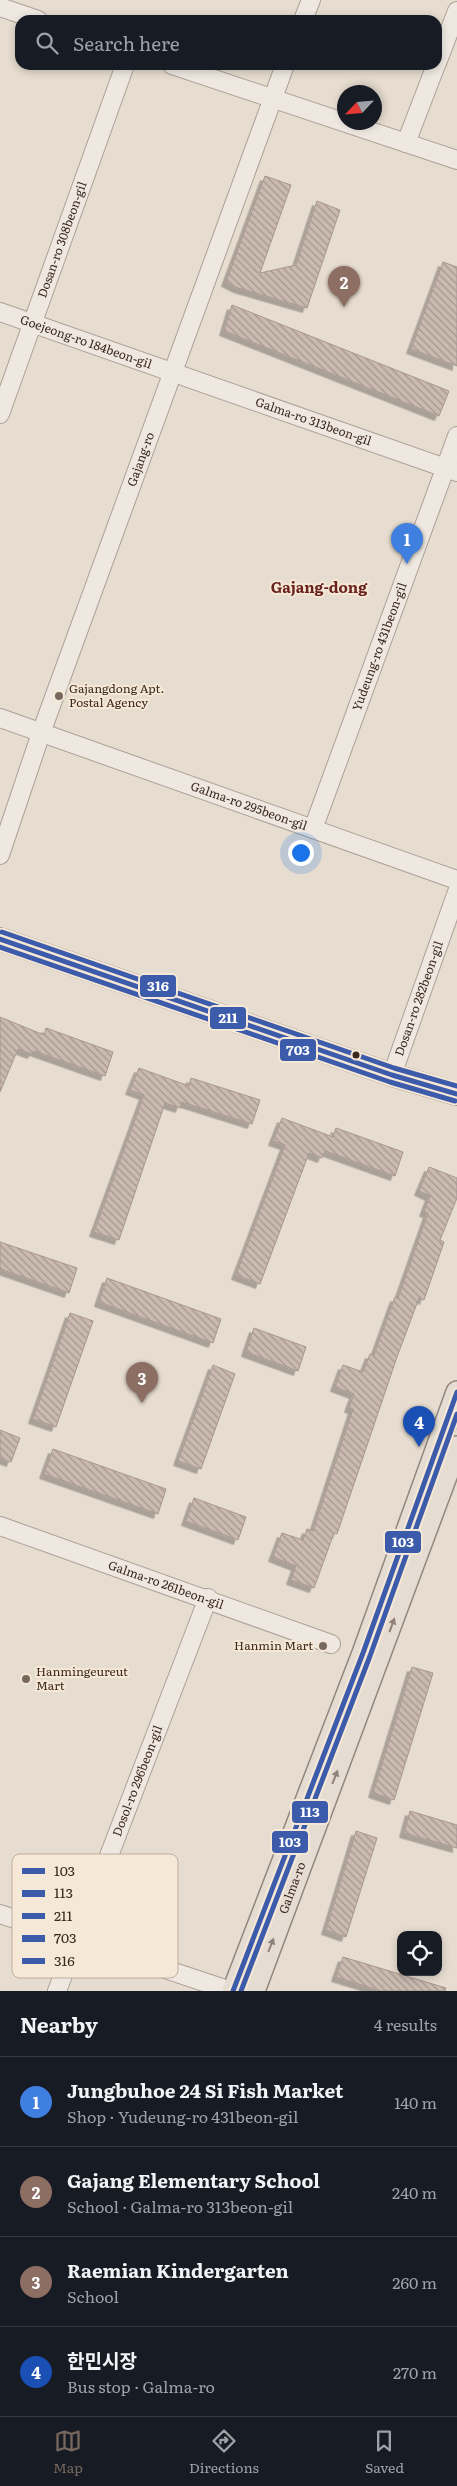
<!DOCTYPE html>
<meta charset="utf-8">
<style>
:root{--surface:#171b24;--page:#20242c;--text:#f1f3f6;--muted:#9ea1a6;--line:#363941;--accent:#77675d}
body{margin:0;font-family:Literata,"Noto Sans KR",serif;background:var(--page);color:var(--text)}
.controls{position:absolute;right:15px;bottom:15px;display:grid;overflow:hidden;border-radius:10px;box-shadow:0 2px 8px #0003}
.controls button{width:45px;height:45px;display:grid;place-items:center;padding:0;border:0;border-bottom:1px solid var(--line);background:var(--surface);color:var(--text);font:25px sans-serif}
.compass{position:absolute;left:337px;top:85px;width:45px;height:45px;border-radius:50%;background:var(--surface);box-shadow:0 2px 8px #0003;rotate:244deg}
.you{position:absolute;left:300px;top:852px;width:18px;height:18px;margin:-12px;border:4px solid #fff;border-radius:50%;background:#1a73e8;box-shadow:0 0 0 8px #1a73e833}
.badge{display:grid;place-items:center;width:32px;height:32px;border-radius:50%;background:var(--accent);color:#fff;font-size:16px;font-weight:700}
.pin{position:absolute;translate:-50% -41px;filter:drop-shadow(0 1px 2px #0008)}
.pin::after{content:'';position:absolute;top:26px;width:18px;height:15px;background:inherit;clip-path:polygon(0 0,100% 0,50% 100%)}
.list{margin:0;padding:0;list-style:none}
h2{display:flex;justify-content:space-between;align-items:center;height:65px;margin:0;padding:0 20px;font-size:21px}
h2 small{font-size:16px;font-weight:400;color:var(--muted)}
.list li{display:grid;grid-template-columns:32px 1fr auto;gap:15px;align-items:center;box-sizing:border-box;height:90px;padding:0 20px;border-top:1px solid var(--line)}
.list b{display:block;font-size:19px;white-space:nowrap}
.list p{margin:0;font-size:16px;white-space:nowrap;color:var(--muted)}
.list em{font-size:16px;font-style:normal;color:var(--muted)}
.icon{flex:none;width:28px;height:28px;fill:none;stroke:currentColor;stroke-width:2;stroke-linecap:round;stroke-linejoin:round}
.map{position:relative;flex:none;width:457px;height:1991px;overflow:hidden}
.search{position:absolute;background:var(--surface);box-shadow:0 2px 8px #0003;left:15px;right:15px;top:15px;height:55px;display:flex;align-items:center;gap:12px;box-sizing:border-box;padding:0 18px;border-radius:15px;color:var(--muted);font-size:19px}
.sheet{height:425px;background:var(--surface)}
nav{display:flex;justify-content:space-around;align-items:center;box-sizing:border-box;height:70px;border-top:1px solid var(--line);background:var(--surface);font-size:14px;color:var(--muted)}
nav a{display:grid;justify-items:center;gap:2px}
nav .on{color:var(--accent)}
.map>svg:first-child{display:block}
</style>
<div class="map">
<svg width="457" height="1991" viewBox="0 0 457 1991">
<defs>
<pattern id="building-back-hatch" width="6" height="6" patternUnits="userSpaceOnUse" patternTransform="scale(1.25)"><rect width="6" height="6" fill="#cabab0"/><path d="M-1 5l2 2M0 0l6 6M5-1l2 2" fill="none" stroke="#a5978f"/></pattern>
<filter id="shadow"><feDropShadow dx="-4.5" dy="4.5" stdDeviation="0" flood-color="#0004"/></filter>
</defs>
<rect width="100%" height="100%" fill="#e6dccf"/>
<!-- building -->
<path fill="url(#building-back-hatch)" stroke="#a7978e" filter="url(#shadow)" d="M 265,176 L 291,185 L 260,273 L 296,265 L 317,201 L 340,210 L 307,308 L 238,288 L 226,282 Z
M 443,262 L 457,267 L 457,366 L 411,349 Z
M 232,305 L 449,391 L 439,416 L 224,331 Z
M 0,1017 L 44,1035 L 46,1028 L 113,1052 L 105,1076 L 34,1051 L 32,1054 L 18,1049 L 0,1092 Z
M 139,1068 L 189,1086 L 191,1078 L 260,1100 L 252,1124 L 182,1102 L 180,1108 L 165,1103 L 119,1240 L 94,1232 L 144,1095 L 130,1090 Z
M 282,1118 L 333,1137 L 336,1128 L 403,1152 L 395,1176 L 325,1151 L 322,1158 L 309,1153 L 260,1284 L 236,1275 L 285,1145 L 273,1141 Z
M 429,1167 L 457,1178 L 457,1198 L 440,1240 L 444,1242 L 424,1300 L 419,1298 L 397,1357 L 337,1534 L 334,1533 L 314,1588 L 291,1580 L 296,1566 L 273,1557 L 282,1533 L 303,1540 L 307,1529 L 313,1531 L 353,1409 L 349,1408 L 354,1394 L 335,1387 L 343,1365 L 363,1372 L 370,1354 L 374,1355 L 395,1297 L 398,1298 L 428,1213 L 424,1212 L 430,1196 L 419,1191 Z
M 0,1242 L 77,1268 L 69,1293 L 0,1269 Z
M 107,1278 L 221,1319 L 213,1343 L 99,1302 Z
M 70,1313 L 93,1321 L 56,1427 L 33,1419 Z
M 254,1328 L 306,1347 L 298,1371 L 246,1352 Z
M 213,1365 L 235,1374 L 201,1469 L 178,1461 Z
M 0,1430 L 20,1438 L 11,1462 L 0,1458 Z
M 53,1449 L 166,1489 L 158,1514 L 44,1474 Z
M 194,1498 L 246,1517 L 238,1540 L 186,1521 Z
M 412,1667 L 433,1673 L 394,1800 L 373,1793 Z
M 410,1811 L 457,1825 L 457,1848 L 404,1833 Z
M 356,1831 L 377,1838 L 346,1937 L 326,1930 Z
M 343,1957 L 446,1988 L 445,1991 L 381,1991 L 336,1977 Z"/>
<g fill="none" stroke-linecap="round" stroke-linejoin="round">
<defs>
<g id="minor">
<path d="M 0,7 L 38,20"/>
<path d="M 303,20 L 311,0"/>
<path d="M 437,63 L 457,11"/>
<path d="M 172,65 L 457,160"/>
<path d="M 406,143 L 436,65"/>
<path id="s1" d="M 0,312 L 457,472"/>
<path id="s2" d="M 0,414 L 125,65"/>
<path id="s3" d="M 0,718 L 457,880"/>
<path id="s4" d="M 313,829 L 457,436"/>
<path id="s5" d="M 0,855 L 41,733 L 285,65"/>
<path id="s6" d="M 392,1075 L 457,892"/>
<path id="s7" d="M 0,1526 L 331,1644"/>
<path d="M 0,1914 L 231,1991"/>
<path id="s8" d="M 57,1991 L 208,1598"/>
</g>
<g id="major">
<path d="M 0,939 L 392,1075 L 457,1094"/>
<path d="M 233,1991 L 363,1653 L 457,1392"/>
<path id="s9" d="M 254,1991 L 457,1447"/>
</g>
</defs>
<!-- minor casing -->
<use href="#minor" stroke="#aba198" stroke-width="20"/>
<!-- major casing -->
<use href="#major" stroke="#91877f" stroke-width="24"/>
<!-- minor -->
<use href="#minor" stroke="#eee8e1" stroke-width="18"/>
<!-- major -->
<use href="#major" stroke="#e5ddd2" stroke-width="21"/>
<defs>
<path id="bus-1" d="M 233,1991 L 363,1653 L 457,1392"/>
<path id="bus-2" d="M 241,1991 L 370,1656 L 457,1414"/>
<path id="bus-3" d="M 0,939 L 392,1075 L 457,1094"/>
<path id="bus-4" d="M 0,947 L 390,1082 L 455,1101"/>
<path id="bus-5" d="M 2,932 L 394,1068 L 457,1086"/>
</defs>
<!-- bus-1 casing -->
<use href="#bus-1" stroke="#f6e8d6" stroke-width="9"/>
<!-- bus-2 casing -->
<use href="#bus-2" stroke="#f6e8d6" stroke-width="9"/>
<!-- bus-3 casing -->
<use href="#bus-3" stroke="#f6e8d6" stroke-width="9"/>
<!-- bus-4 casing -->
<use href="#bus-4" stroke="#f6e8d6" stroke-width="9"/>
<!-- bus-5 casing -->
<use href="#bus-5" stroke="#f6e8d6" stroke-width="9"/>
<!-- bus-1 -->
<use href="#bus-1" stroke="#3d5bab" stroke-width="5"/>
<!-- bus-2 -->
<use href="#bus-2" stroke="#3d5bab" stroke-width="5"/>
<!-- bus-3 -->
<use href="#bus-3" stroke="#3d5bab" stroke-width="5"/>
<!-- bus-4 -->
<use href="#bus-4" stroke="#3d5bab" stroke-width="5"/>
<!-- bus-5 -->
<use href="#bus-5" stroke="#3d5bab" stroke-width="5"/>
</g>
<!-- one-way arrows -->
<defs><path id="oneway-solid" d="M-6-.8H1V-3.2L6.5 0L1 3.2V.8H-6Z" transform="scale(1.25)"/></defs>
<g fill="#908278">
<use href="#oneway-solid" transform="translate(392 1625) rotate(-70)"/>
<use href="#oneway-solid" transform="translate(335 1777) rotate(-69)"/>
<use href="#oneway-solid" transform="translate(271 1945) rotate(-69)"/>
</g>
<!-- markers -->
<g fill="#77675d" stroke="#f6e8d6" stroke-width="2">
<circle cx="59" cy="696" r="5"/>
<circle cx="323" cy="1646" r="5"/>
<circle cx="26" cy="1679" r="5"/>
</g>
<circle fill="#3b281f" stroke="#f6e8d6" stroke-width="2" cx="356" cy="1055" r="4.5"/>
<g text-anchor="middle" stroke-width="4" stroke-linejoin="round" paint-order="stroke">
<!-- street labels -->
<g font-size="12" fill="#3b281f" stroke="#f6e8d6">
<text dy="4" stroke="none"><textPath href="#s2" startOffset="185">Dosan-ro 308beon-gil</textPath></text>
<text dy="4" stroke="none"><textPath href="#s1" startOffset="91">Goejeong-ro 184beon-gil</textPath></text>
<text dy="4" stroke="none"><textPath href="#s1" startOffset="332">Galma-ro 313beon-gil</textPath></text>
<text dy="4" stroke="none"><textPath href="#s5" startOffset="420">Gajang-ro</textPath></text>
<text dy="4" stroke="none"><textPath href="#s4" startOffset="194">Yudeung-ro 431beon-gil</textPath></text>
<text dy="4" stroke="none"><textPath href="#s3" startOffset="264">Galma-ro 295beon-gil</textPath></text>
<text dy="4" stroke="none"><textPath href="#s6" startOffset="81">Dosan-ro 282beon-gil</textPath></text>
<text dy="4" stroke="none"><textPath href="#s7" startOffset="176">Galma-ro 261beon-gil</textPath></text>
<text dy="4" stroke="none"><textPath href="#s8" startOffset="225">Dosol-ro 296beon-gil</textPath></text>
<text dy="4" stroke="none"><textPath href="#s9" startOffset="110">Galma-ro</textPath></text>
</g>
<!-- poi labels -->
<g font-size="12" fill="#3b281f" stroke="#f6e8d6" text-anchor="start">
<text x="69" y="693">Gajangdong Apt.<tspan x="69" dy="14">Postal Agency</tspan></text>
<text x="313" y="1650" text-anchor="end">Hanmin Mart</text>
<text x="36" y="1676">Hanmingeureut<tspan x="36" dy="14">Mart</tspan></text>
</g>
<!-- quarter labels -->
<g font-size="15" font-weight="bold" fill="#69221d" stroke="#f6e8d6">
<text x="319" y="593">Gajang-dong</text>
</g>
</g>
<!-- legend -->
<rect x="12" y="1854" width="166" height="124" rx="8" fill="#f6e8d6" stroke="#beae9f" stroke-width="1"/>
<rect x="22" y="1868" width="23" height="6" fill="#3d5bab"/>
<rect x="22" y="1890" width="23" height="7" fill="#3d5bab"/>
<rect x="22" y="1913" width="23" height="6" fill="#3d5bab"/>
<rect x="22" y="1935" width="23" height="7" fill="#3d5bab"/>
<rect x="22" y="1958" width="23" height="6" fill="#3d5bab"/>
<g font-size="14" fill="#3b281f">
<text x="54" y="1876">103</text>
<text x="54" y="1898">113</text>
<text x="54" y="1921">211</text>
<text x="54" y="1943">703</text>
<text x="54" y="1966">316</text>
</g>
<g stroke="#f6e8d6" stroke-width="2">
<rect x="139" y="974" width="38" height="24" rx="5" fill="#3d5bab"/>
<rect x="209" y="1006" width="38" height="24" rx="5" fill="#3d5bab"/>
<rect x="279" y="1038" width="38" height="24" rx="5" fill="#3d5bab"/>
<rect x="384" y="1530" width="38" height="24" rx="5" fill="#3d5bab"/>
<rect x="291" y="1800" width="38" height="24" rx="5" fill="#3d5bab"/>
<rect x="271" y="1830" width="38" height="24" rx="5" fill="#3d5bab"/>
</g>
<g font-size="14" text-anchor="middle" font-weight="bold" fill="#fff">
<text x="158" y="991">316</text>
<text x="228" y="1023">211</text>
<text x="298" y="1055">703</text>
<text x="403" y="1547">103</text>
<text x="310" y="1817">113</text>
<text x="290" y="1847">103</text>
</g>
</svg>
<div class="controls">
<button><svg class="icon" aria-label="locate" viewBox="0 0 24 24"><circle cx="12" cy="12" r="6"/><path d="M12 2v4M12 18v4M2 12h4M18 12h4"/></svg></button>
</div>
<svg class="compass" viewBox="-18 -18 36 36"><path d="M0-13l5 13h-10z" fill="#e53935"/><path d="M0 13l5-13h-10z" fill="#9ea1a6"/></svg>
<div class="you"></div>
<div class="pin badge" style="left:407px;top:564px;background:#3f7fe0">1</div>
<div class="pin badge" style="left:344px;top:307px;background:#8d6e63">2</div>
<div class="pin badge" style="left:142px;top:1403px;background:#8d6e63">3</div>
<div class="pin badge" style="left:419px;top:1447px;background:#1a4fb4">4</div>
<div class="search"><svg class="icon" aria-label="search" viewBox="0 0 24 24"><circle cx="10" cy="10" r="6"/><path d="M15 15l6 6"/></svg>Search here</div>
</div>
<section class="sheet">
<h2>Nearby<small>4 results</small></h2>
<ul class="list">
<li><span class="badge" style="background:#3f7fe0">1</span><div><b>Jungbuhoe 24 Si Fish Market</b><p>Shop · Yudeung-ro 431beon-gil</p></div><em>140 m</em></li>
<li><span class="badge" style="background:#8d6e63">2</span><div><b>Gajang Elementary School</b><p>School · Galma-ro 313beon-gil</p></div><em>240 m</em></li>
<li><span class="badge" style="background:#8d6e63">3</span><div><b>Raemian Kindergarten</b><p>School</p></div><em>260 m</em></li>
<li><span class="badge" style="background:#1a4fb4">4</span><div><b>한민시장</b><p>Bus stop · Galma-ro</p></div><em>270 m</em></li>
</ul>
</section>
<nav>
<a class="on"><svg class="icon" aria-label="map" viewBox="0 0 24 24"><path d="M3 6l6-2 6 2 6-2v14l-6 2-6-2-6 2zM9 4v14M15 6v14"/></svg>Map</a>
<a><svg class="icon" aria-label="directions" viewBox="0 0 24 24"><path d="M12 3l9 9-9 9-9-9zM9 14v-3h6M13 9l2 2-2 2"/></svg>Directions</a>
<a><svg class="icon" aria-label="saved" viewBox="0 0 24 24"><path d="M7 4h10v16l-5-4-5 4z"/></svg>Saved</a>
</nav>
